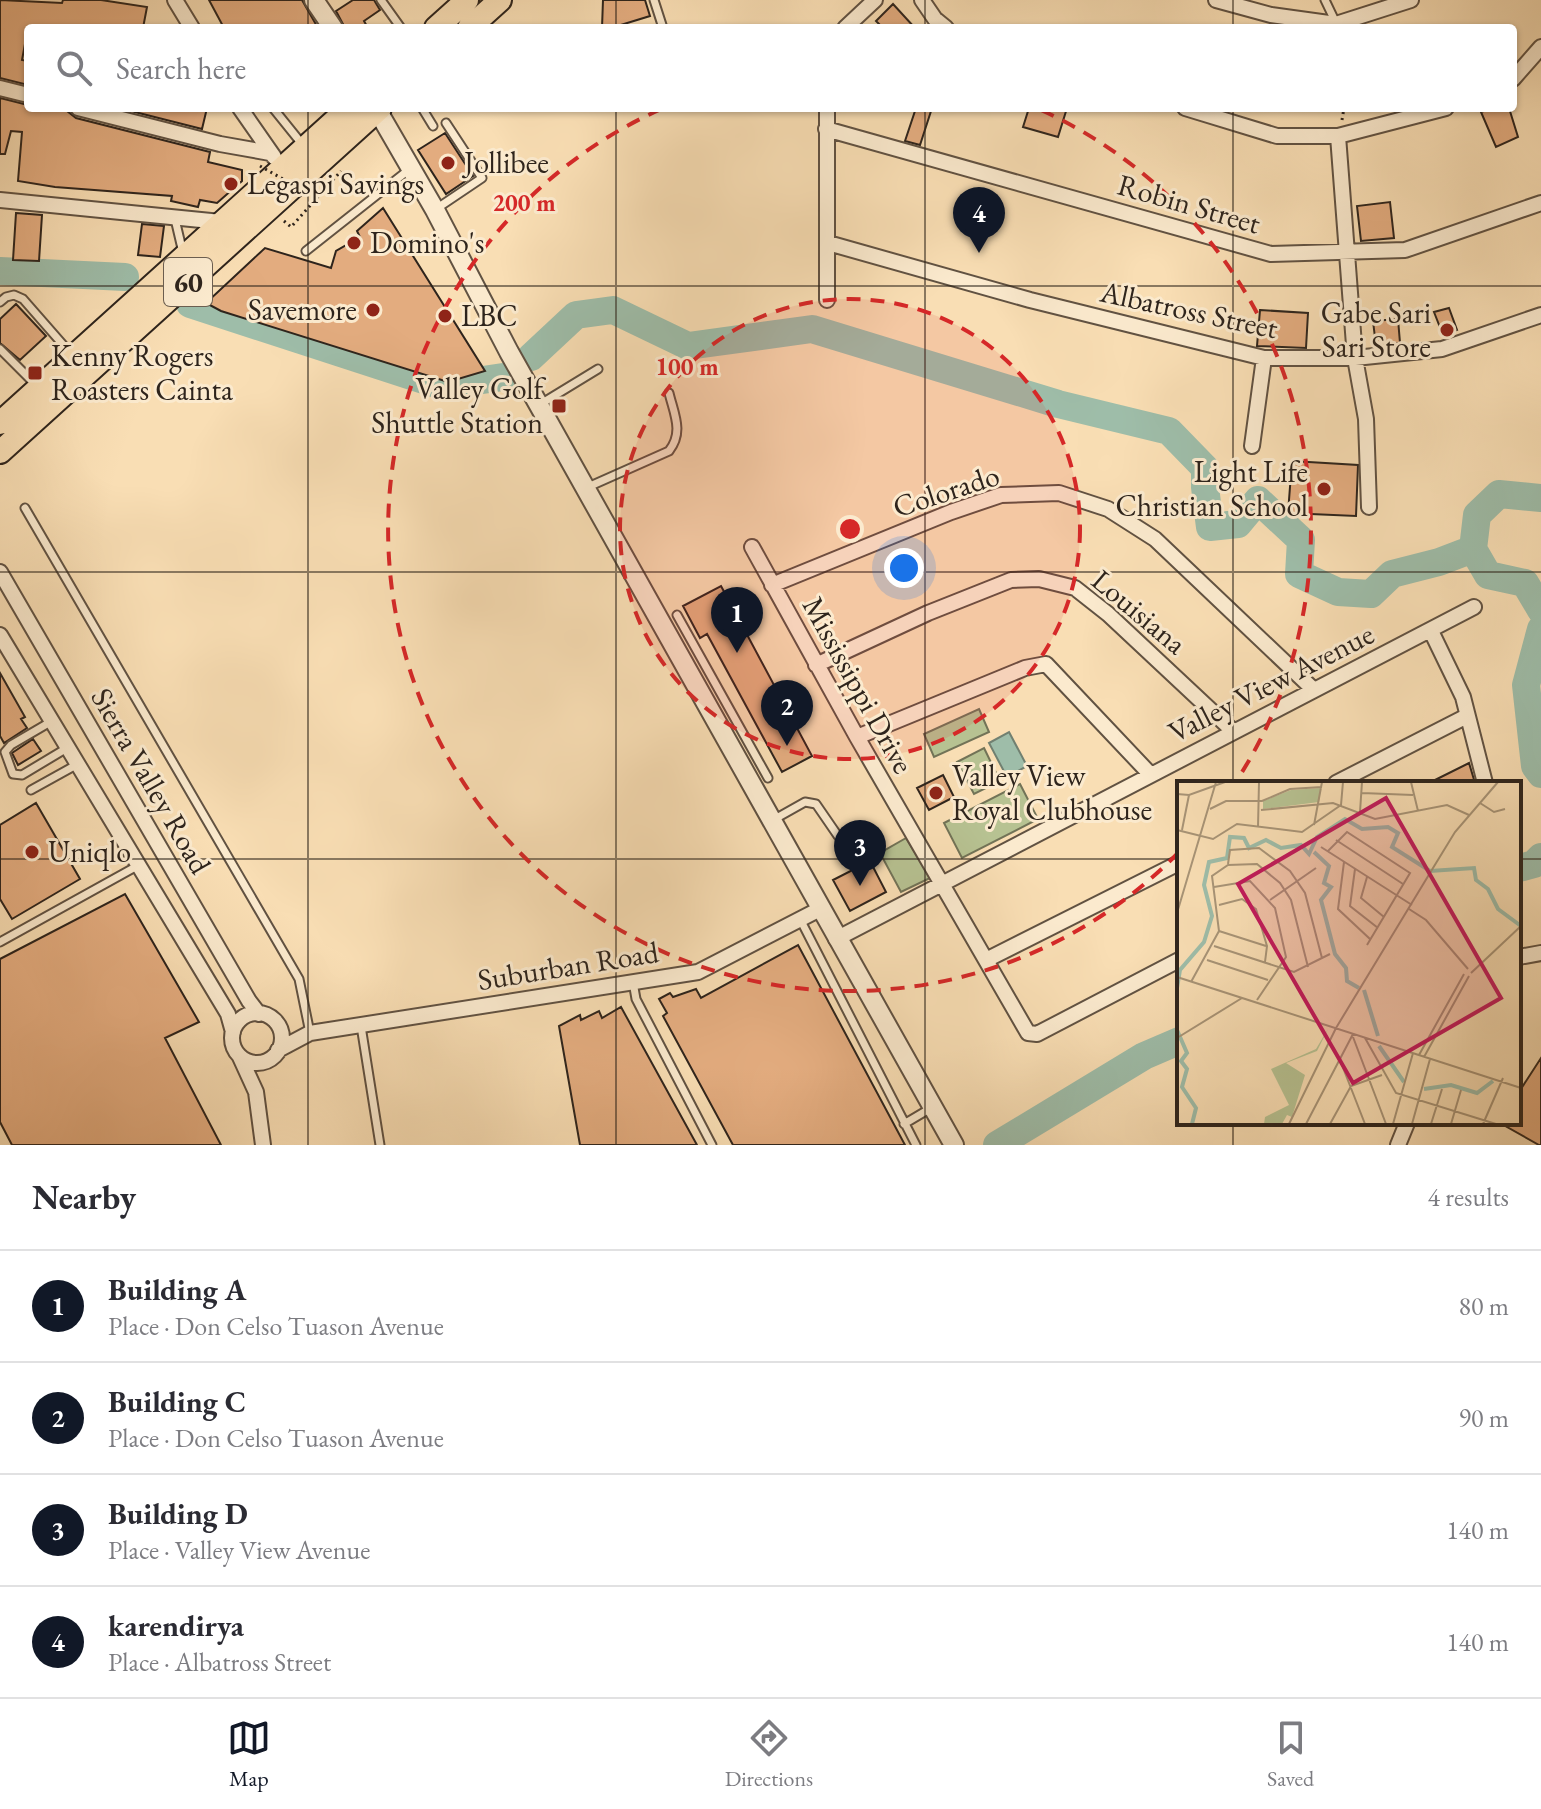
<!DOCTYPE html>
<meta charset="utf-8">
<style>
:root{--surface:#fff;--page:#f7f7f7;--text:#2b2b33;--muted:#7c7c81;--line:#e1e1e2;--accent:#111827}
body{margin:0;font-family:"EB Garamond",serif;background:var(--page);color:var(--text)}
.you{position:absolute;left:904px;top:568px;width:28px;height:28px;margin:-20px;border:6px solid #fff;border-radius:50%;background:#1a73e8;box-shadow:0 0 0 12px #1a73e833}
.badge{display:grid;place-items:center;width:52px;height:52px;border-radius:50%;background:var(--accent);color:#fff;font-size:26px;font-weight:700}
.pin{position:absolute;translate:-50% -66px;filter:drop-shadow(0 2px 4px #0008)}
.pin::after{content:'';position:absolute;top:42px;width:28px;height:24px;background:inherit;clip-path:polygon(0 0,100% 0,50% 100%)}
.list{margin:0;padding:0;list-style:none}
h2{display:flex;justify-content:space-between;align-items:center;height:104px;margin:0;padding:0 32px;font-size:34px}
h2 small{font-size:26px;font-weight:400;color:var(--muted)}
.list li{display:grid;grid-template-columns:52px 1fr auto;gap:24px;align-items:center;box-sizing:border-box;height:112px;padding:0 32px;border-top:2px solid var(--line)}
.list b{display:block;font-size:30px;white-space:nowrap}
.list p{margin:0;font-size:26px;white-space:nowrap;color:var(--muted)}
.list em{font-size:26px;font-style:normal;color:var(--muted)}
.icon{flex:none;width:44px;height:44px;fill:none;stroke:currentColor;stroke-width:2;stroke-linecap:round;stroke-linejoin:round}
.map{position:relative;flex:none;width:1541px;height:1145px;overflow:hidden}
.search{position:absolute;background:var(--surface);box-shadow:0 2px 6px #0004;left:24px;right:24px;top:24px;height:88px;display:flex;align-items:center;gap:20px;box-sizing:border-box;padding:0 28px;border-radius:8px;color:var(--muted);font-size:30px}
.sheet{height:552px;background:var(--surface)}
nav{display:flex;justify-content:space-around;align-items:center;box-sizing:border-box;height:112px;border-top:2px solid var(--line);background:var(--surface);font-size:22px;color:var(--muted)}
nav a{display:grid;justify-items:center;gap:4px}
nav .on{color:var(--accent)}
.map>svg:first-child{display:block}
</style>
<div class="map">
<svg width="1541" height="1145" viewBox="0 0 1541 1145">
<rect width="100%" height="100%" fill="#f9deb4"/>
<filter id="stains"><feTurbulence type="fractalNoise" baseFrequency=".0025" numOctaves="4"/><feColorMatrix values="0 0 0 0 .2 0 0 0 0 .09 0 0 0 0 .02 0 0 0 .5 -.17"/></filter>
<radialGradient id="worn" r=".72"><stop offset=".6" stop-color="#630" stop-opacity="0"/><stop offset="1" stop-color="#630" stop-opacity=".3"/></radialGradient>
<!-- green -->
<path fill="#b7c292" stroke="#727357" stroke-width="2" d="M 979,709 L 989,732 L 934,757 L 924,734 Z
M 984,748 L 1000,781 L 974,794 L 957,762 Z
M 1020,784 L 1038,819 L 962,858 L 944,823 Z
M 906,838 L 930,878 L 901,892 L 880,853 Z"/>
<!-- water -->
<path fill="#9ebda9" stroke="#718071" stroke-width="2" d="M 1009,732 L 1027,766 L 1007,777 L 989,743 Z"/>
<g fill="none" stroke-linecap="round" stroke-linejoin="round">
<!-- river -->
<path stroke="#9ebda9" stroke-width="28" d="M 0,271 L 125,277
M 190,304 L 442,386 L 503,377
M 531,357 L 576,315 L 613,310 L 688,346 L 812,329 L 1058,404 L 1169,431 L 1205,468 L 1205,487 L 1210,527 L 1238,524 L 1258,500 L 1301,540 L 1299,574 L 1338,592 L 1371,594 L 1392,574 L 1439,562 L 1473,549
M 1541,498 L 1499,494 L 1477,515 L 1473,549 L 1488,575 L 1525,583 L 1541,610
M 1541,629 L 1526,685 L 1535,766 L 1541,774
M 1519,868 L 1534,864 L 1541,857
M 997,1145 L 1144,1056 L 1179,1041"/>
</g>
<!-- building -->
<path fill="#e3ac7f" stroke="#2e241c" stroke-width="2" d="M 0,0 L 62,3 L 63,0 L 101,0 L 147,7 L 143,28 L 28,28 L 22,60 L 28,61 L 28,85 L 0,78 Z
M 209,0 L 302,0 L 318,28 L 224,28 Z
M 353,0 L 374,0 L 380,10 L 364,21 L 368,28 L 345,28 L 336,11 Z
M 603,0 L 645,0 L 650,16 L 611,28 L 602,28 Z
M 893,4 L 915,28 L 883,28 L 876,21 Z
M 0,98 L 28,105 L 28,108 L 51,108 L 67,111 L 76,118 L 210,152 L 208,162 L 242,170 L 242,181 L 217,203 L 200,200 L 198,207 L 171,201 L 172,196 L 55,187 L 18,181 L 22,132 L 11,131 L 5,154 L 0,154 Z
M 132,108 L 207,108 L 202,129 L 131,111 Z
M 916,108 L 932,108 L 920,145 L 905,141 Z
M 1029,108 L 1067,108 L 1058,137 L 1023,127 Z
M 1492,108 L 1509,108 L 1518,137 L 1496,147 L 1481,112 Z
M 445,133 L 473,176 L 446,194 L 418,150 Z
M 1390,202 L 1394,238 L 1361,241 L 1357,206 Z
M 383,208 L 485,371 L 448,382 L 221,311 L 206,303 L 265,248 L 331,268 L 336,251 L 360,237 L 357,231 Z
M 16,213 L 42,215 L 39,261 L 13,260 Z
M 142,224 L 164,226 L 160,257 L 138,255 Z
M 16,304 L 46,336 L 20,360 L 0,343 L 0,319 Z
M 1449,308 L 1457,330 L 1443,335 L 1434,312 Z
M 1260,310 L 1308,313 L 1306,348 L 1257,346 Z
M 1398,319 L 1400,343 L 1376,346 L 1373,321 Z
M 1292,461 L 1358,465 L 1356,516 L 1288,513 Z
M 721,586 L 812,756 L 782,772 L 707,634 L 700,638 L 683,606 Z
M 0,673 L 25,717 L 21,719 L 27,728 L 4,743 L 0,736 Z
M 33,739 L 41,751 L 18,765 L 12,753 Z
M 1469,763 L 1475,783 L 1429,783 Z
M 943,775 L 954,797 L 929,810 L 917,788 Z
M 36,803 L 80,879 L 12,919 L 0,899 L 0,825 Z
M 870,861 L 886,892 L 850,911 L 833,880 Z
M 125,894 L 199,1022 L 165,1038 L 221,1145 L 12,1145 L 0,1122 L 0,959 Z
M 798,945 L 905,1145 L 733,1145 L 663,1016 L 667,1013 L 659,999 L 670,993 L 673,997 L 696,989 L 701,998 Z
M 621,1007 L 697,1145 L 580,1145 L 559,1026 L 580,1015 L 581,1020 L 599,1011 L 602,1018 Z
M 1541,1058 L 1541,1145 L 1539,1145 L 1500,1123 L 1519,1123 L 1519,1092 Z"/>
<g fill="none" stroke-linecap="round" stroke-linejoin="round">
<defs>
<path id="service" d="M 381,0 L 401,28
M 654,0 L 663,28
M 1325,0 L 1336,23
M 273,108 L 302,144
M 422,108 L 433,126
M 436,209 L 482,178 L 446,123
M 175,219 L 183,253
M 306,251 L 411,168
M 0,302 L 6,297 L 14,295 L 23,299 L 72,355
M 0,349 L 38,387
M 539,405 L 598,369
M 588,487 L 669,451 C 684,432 674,414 669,393
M 25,508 L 299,979 L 310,1033
M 677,615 L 768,778
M 52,721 L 11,745 L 5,752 L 13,774 L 22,775 L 67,748
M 31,790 L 78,764
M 773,820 L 805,802 L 816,804 L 838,836
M 800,919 L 916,1145
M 0,942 L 139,865
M 633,982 L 636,999 L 712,1145
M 361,1026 L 380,1145
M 904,1124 L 931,1108"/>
<path id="minor" d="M 175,0 L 192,28
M 922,0 L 935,19 L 946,28
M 1216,0 L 1271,15 L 1336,24 L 1411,0
M 845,28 L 875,0
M 1513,79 L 1541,47
M 0,88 L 28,95
M 78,108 L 220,144 L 270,153
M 240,108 L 274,157
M 1185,108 L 1277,136 L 1338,136 L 1446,108
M 826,129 L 1271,254 L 1405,250 L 1541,203
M 1338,136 L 1355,358 L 1366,419 L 1369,507
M 0,200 L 221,222
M 828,243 L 1030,300 L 1264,358 L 1355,358 L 1442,349 L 1541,315
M 827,300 L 827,108
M 1252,446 L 1264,358
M 752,547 L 857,737 L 1028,1033 L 1037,1034 L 1179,960
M 0,572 L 249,1001 L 259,1014
M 772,585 L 951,512 L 1001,495 L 1059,493 L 1108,509 L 1155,539 L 1314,690
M 1431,631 L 1463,697 L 1485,783
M 0,635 L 228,1014 L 233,1032
M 816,665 L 928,613 L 1011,580 L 1039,579 L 1075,588 L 1108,614 L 1233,731
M 857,737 L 1025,668 L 1046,664 L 1150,774
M 1336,783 L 1467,716
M 836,939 L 1474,607
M 1519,957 L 1541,953
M 986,960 L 1179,863
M232 1038a25 25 0 1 1 50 0a25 25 0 1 1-50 0Z
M 278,1050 L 310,1033 L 698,972 L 820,909
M 240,1057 L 256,1092 L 263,1145
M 1398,1145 L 1407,1123"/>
<path id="tertiary" d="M 314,0 L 333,28
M 376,108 L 435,210 L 509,352 L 954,1145"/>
<path id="primary" d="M 436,28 L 467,0
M 469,28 L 500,0
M 0,423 L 349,108
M 0,452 L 380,108"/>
</defs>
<!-- service casing -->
<use href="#service" stroke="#615242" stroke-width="11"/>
<!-- minor casing -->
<use href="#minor" stroke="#615242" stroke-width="18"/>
<!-- tertiary casing -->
<use href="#tertiary" stroke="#615242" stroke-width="22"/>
<!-- primary casing -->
<use href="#primary" stroke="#2e241c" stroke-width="26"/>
<!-- path -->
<path stroke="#2e241c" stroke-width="3" stroke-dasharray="2 4" stroke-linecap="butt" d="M 1342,120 L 1344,108
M 284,221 L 291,227 L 341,171"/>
<!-- service -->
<use href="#service" stroke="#fbeace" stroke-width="7"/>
<!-- minor -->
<use href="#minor" stroke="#fbeace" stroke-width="14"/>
<!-- tertiary -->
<use href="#tertiary" stroke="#fbeace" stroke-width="18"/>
<!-- primary -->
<use href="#primary" stroke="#f9deb4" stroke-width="22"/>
<!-- path-bridge -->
<path stroke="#2e241c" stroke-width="3" stroke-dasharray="2 4" stroke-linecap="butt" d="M 260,166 L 318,199"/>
</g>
<!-- grid -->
<path fill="none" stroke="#2e241c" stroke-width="2" stroke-opacity="0.55" d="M 308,0 L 308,28M 616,0 L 616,28M 925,0 L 925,28M 1233,0 L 1233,28M 308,108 L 308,1145M 616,108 L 616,1145M 925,108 L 925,1145M 1233,108 L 1233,783M 0,286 L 1541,286M 0,572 L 1541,572M 0,859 L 1179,859M 1519,859 L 1541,859M 1233,1123 L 1233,1145"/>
<!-- distance rings -->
<circle cx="850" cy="529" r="230" fill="#d62828" fill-opacity=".12"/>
<g fill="none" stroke="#d62828" stroke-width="4" stroke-dasharray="14 10">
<circle cx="850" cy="529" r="230"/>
<path d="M1179 852A461 461 0 1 1 659 110M1041 110A461 461 0 0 1 1237 780"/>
</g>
<!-- markers -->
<g fill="#8f2418" stroke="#fbeace" stroke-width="3">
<circle cx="448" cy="163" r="8"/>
<circle cx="231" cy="184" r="8"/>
<circle cx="354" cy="243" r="8"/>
<circle cx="373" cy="310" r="8"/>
<circle cx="445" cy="316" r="8"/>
<circle cx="1447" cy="330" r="8"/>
<rect x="27" y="365" width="16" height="16" rx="4"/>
<rect x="551" y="398" width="16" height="16" rx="4"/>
<circle cx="1324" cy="489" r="8"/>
<circle cx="936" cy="793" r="8"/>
<circle cx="32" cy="852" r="8"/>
</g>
<g text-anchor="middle" stroke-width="6" stroke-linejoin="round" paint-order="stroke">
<!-- shield labels -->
<rect fill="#fbeace" stroke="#6c5f51" stroke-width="2" x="164" y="258" width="48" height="48" rx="6"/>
<g font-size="28" font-weight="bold" fill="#2e241c">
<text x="188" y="292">60</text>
</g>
<!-- poi labels -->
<g font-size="30" fill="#2e241c" stroke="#fbeace" text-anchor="start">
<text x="464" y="173">Jollibee</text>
<text x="247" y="194">Legaspi Savings</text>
<text x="370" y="253">Domino's</text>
<text x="357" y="320" text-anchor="end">Savemore</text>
<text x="1431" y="323" text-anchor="end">Gabe Sari<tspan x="1431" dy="34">Sari Store</tspan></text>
<text x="461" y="326">LBC</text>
<text x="51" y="366">Kenny Rogers<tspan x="51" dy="34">Roasters Cainta</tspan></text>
<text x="543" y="399" text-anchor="end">Valley Golf<tspan x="543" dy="34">Shuttle Station</tspan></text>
<text x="1308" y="482" text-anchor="end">Light Life<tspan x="1308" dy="34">Christian School</tspan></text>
<text x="952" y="786">Valley View<tspan x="952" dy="34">Royal Clubhouse</tspan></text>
<text x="48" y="862">Uniqlo</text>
</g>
<!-- street labels -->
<g font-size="30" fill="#2e241c" stroke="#fbeace">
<text transform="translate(1189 204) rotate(16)" y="10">Robin Street</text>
<text transform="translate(1189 310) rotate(12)" y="10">Albatross Street</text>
<text transform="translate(946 491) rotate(-18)" y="10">Colorado</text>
<text transform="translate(1139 612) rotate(40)" y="10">Louisiana</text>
<text transform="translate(1271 683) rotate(-27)" y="10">Valley View Avenue</text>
<text transform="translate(858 685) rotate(61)" y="10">Mississippi Drive</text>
<text transform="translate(151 781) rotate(60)" y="10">Sierra Valley Road</text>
<text transform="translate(568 966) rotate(-9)" y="10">Suburban Road</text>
</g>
</g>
<!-- overview -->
<g transform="translate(1177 781)">
<rect width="344" height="344" fill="#f9deb4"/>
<path d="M 144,7 L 142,21 L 86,28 L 86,20 L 114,9 ZM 151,248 L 140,270 L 109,282 L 128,294 L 115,336 L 110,334 L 105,343 L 87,343 L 88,336 L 112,324 L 94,288 L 139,268 Z" fill="#b7c292"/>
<path fill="none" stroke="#9ebda9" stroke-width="4" d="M 137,71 L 152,85 L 147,102 L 154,106 L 144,119 L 158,173 L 169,187 L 170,200 L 182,207M 0,207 L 3,189 L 27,161 L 35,135 L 27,104 L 32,81 L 50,77 L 53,56 L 67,57 L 72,67 L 89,59 L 104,67 L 124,64 L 132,73 L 140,56 L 168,38 L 185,48 L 211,46 L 221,52 L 215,66 L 253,90 L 297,87 L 299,99 L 311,108 L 321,128 L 344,145M 187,209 L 201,255M 0,249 L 10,272 L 4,280 L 10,288 L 5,306 L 19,327 L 15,343M 202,265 L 227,301M 247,308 L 274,304 L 300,312 L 316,300"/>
<path fill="none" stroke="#a89477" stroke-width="2" d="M 234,1 L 241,30M 185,12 L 236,14M 0,13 L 12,14 L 48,1M 303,22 L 317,31 L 328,28M 33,28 L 49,20 L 85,20 L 113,8 L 145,6M 84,29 L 156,22 L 198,38 L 270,24 L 292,34M 183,31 L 185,1M 137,44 L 145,1M 81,46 L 82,1M 0,49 L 36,58 L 60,43 L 125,51 L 164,24 L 166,1M 5,49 L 12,14M 159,59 L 226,103M 144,66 L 235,124M 151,70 L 170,51 L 233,92 L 190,164M 167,81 L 161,128 L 193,158M 51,83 L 53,69 L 82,67 L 113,90 L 128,112 L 145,177M 178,88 L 173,125 L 201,147M 190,96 L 184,117 L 207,136M 37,106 L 73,100 L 98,127 L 109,176 L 80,219M 93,119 L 139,87M 42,124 L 65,118 L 79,128 L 90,165 L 88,181M 232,128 L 249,139 L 291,188M 0,132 L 39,1M 42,150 L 89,165M 37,165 L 117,191 L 153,173M 30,179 L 91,199M 294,192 L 344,145M 0,196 L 344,307M 14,201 L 42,150 L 35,95 L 51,84 L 80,83 L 103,102 L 114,119 L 131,186M 176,256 L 209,343M 0,257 L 65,217M 188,257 L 219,312 L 319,343M 242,274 L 287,193M 247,276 L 292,195M 163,279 L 188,343M 112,343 L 159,247 L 256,87 L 278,51 L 321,1M 129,343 L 176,253M 153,343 L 174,305 L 205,294M 216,343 L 236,272M 235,343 L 253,278M 254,343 L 265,308M 274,343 L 284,309M 306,343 L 326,297"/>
<path fill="#c2185b" fill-opacity="0.15" stroke="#c2185b" stroke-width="4" d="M 209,17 L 324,217 L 176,302 L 61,103 Z"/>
<rect width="344" height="344" fill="none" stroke="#2e241c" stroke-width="4"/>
</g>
<circle cx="850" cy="529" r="12" fill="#d62828" stroke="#fbeace" stroke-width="4"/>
<g font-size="24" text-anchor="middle" font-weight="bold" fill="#d62828" stroke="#fbeace" stroke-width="6" stroke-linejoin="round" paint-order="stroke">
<text x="524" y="211">200 m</text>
<text x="687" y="375">100 m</text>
</g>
<rect width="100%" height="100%" filter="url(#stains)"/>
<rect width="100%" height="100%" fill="url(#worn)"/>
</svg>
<div class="you"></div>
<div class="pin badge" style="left:737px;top:653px">1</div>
<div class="pin badge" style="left:787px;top:746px">2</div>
<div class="pin badge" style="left:860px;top:886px">3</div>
<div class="pin badge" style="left:979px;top:253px">4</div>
<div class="search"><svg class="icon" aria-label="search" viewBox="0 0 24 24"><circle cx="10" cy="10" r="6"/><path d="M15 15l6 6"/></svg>Search here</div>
</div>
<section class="sheet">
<h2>Nearby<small>4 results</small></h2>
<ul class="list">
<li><span class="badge">1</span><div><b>Building A</b><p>Place · Don Celso Tuason Avenue</p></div><em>80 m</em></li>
<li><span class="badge">2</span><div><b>Building C</b><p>Place · Don Celso Tuason Avenue</p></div><em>90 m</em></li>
<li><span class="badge">3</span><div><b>Building D</b><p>Place · Valley View Avenue</p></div><em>140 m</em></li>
<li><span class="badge">4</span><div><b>karendirya</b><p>Place · Albatross Street</p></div><em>140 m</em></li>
</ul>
</section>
<nav>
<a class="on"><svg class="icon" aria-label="map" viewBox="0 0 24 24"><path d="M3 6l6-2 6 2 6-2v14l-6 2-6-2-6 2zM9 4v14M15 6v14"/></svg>Map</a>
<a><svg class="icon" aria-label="directions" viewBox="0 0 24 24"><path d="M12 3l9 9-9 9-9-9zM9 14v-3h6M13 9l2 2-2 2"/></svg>Directions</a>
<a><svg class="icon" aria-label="saved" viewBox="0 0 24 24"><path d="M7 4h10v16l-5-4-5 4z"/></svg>Saved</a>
</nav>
